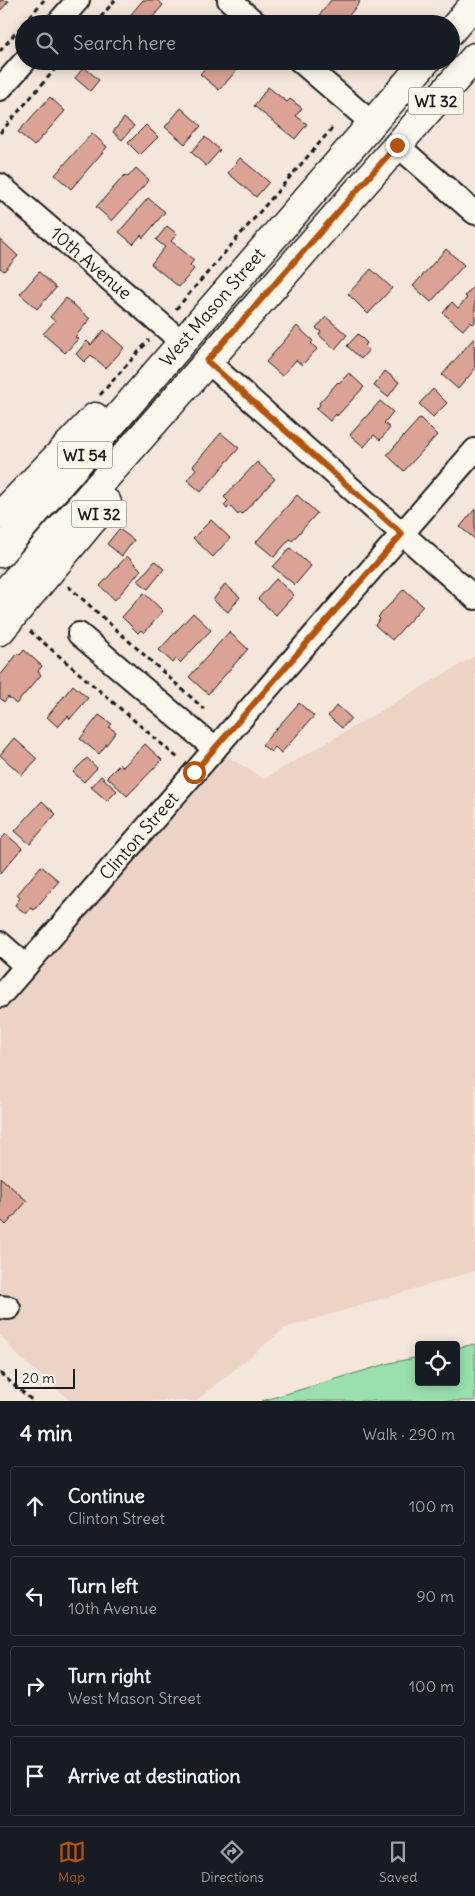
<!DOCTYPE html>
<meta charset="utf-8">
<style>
:root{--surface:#171b24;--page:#20242c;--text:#f1f3f6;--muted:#9ea1a6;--line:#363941;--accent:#b45309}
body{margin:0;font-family:Delius,sans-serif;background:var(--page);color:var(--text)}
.controls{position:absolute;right:15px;bottom:15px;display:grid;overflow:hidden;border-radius:5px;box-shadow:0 2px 12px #0003}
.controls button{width:45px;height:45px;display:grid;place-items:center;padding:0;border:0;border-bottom:1px solid var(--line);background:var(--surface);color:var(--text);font:25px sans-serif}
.scale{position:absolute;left:15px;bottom:12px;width:60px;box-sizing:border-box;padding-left:5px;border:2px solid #1c1c1c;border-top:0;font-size:14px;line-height:18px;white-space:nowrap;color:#1c1c1c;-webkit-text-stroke:4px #fbf7ec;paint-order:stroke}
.stop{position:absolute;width:15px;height:15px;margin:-11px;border:4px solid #b45309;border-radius:50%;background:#fff}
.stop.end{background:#b45309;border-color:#fff;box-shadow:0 1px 5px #0008}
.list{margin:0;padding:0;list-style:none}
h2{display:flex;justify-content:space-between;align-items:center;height:65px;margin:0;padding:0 20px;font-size:21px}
h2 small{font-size:16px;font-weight:400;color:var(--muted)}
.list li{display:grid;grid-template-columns:32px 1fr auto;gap:15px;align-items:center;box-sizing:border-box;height:80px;margin:0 10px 10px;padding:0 10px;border:1px solid var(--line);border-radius:5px}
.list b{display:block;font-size:19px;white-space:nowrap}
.list p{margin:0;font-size:16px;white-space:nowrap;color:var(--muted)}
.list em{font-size:16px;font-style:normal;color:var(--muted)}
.icon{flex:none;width:28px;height:28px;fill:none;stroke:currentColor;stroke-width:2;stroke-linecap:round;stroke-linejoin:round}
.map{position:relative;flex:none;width:475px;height:1401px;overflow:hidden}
.search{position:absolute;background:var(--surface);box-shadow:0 2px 12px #0003;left:15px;right:15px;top:15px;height:55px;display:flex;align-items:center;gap:12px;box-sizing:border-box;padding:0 18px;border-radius:28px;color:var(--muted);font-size:19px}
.sheet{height:425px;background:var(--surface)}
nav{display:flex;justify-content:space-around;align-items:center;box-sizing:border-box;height:70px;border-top:1px solid var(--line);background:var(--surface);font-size:14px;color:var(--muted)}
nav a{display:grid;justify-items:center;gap:2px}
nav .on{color:var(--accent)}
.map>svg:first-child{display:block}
</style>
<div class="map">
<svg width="475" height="1401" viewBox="0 0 475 1401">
<rect width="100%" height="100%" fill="#f5e6db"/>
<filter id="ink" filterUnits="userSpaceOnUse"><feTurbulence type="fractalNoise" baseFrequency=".02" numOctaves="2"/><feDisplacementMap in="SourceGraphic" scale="10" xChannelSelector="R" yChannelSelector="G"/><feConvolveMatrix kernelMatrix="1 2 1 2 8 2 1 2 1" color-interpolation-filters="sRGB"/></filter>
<g filter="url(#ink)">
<!-- built -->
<path fill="#edd2c6" d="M 475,656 L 475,1271 L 285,1328 L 196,1401 L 71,1401 L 18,1356 L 0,1334 L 0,996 L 215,749 L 264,779 Z"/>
<!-- green -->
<path fill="#99e0ae" stroke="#5a7e65" d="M 475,1344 L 475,1401 L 262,1401 L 390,1363 L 419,1357 L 419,1382 L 456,1382 L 456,1348 Z"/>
<!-- building -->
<path fill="#dba395" stroke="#1c1c1c" d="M 0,0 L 9,1 L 0,11 Z
M 143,0 L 157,0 L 163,5 L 152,18 L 155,21 L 153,24 L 123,24 Z
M 331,0 L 357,0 L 360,2 L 342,24 L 329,24 L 319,16 Z
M 211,61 L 231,61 L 239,68 L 219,90 L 200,74 Z
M 84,67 L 99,80 L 90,91 L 75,78 Z
M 268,87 L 287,102 L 290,99 L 302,108 L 296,116 L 307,124 L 295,139 L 254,106 Z
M 50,97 L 65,111 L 34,146 L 18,132 Z
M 181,108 L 201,126 L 185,144 L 165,127 Z
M 124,118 L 134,126 L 122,140 L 113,132 Z
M 146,125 L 158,137 L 140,155 L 128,143 Z
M 92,133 L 107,147 L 71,189 L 55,175 Z
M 205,137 L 220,150 L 206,166 L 191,152 Z
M 240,158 L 269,182 L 256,197 L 228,173 Z
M 136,168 L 149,180 L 112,221 L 96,207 L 125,175 L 128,177 Z
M 148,198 L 165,212 L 143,238 L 141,235 L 133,244 L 119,232 Z
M 167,226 L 177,234 L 171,241 L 194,260 L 190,265 L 194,269 L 179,287 L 151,264 L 165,247 L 156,240 Z
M 0,239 L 18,256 L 4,271 L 0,268 Z
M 446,249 L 464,265 L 431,302 L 413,286 Z
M 371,269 L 392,288 L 368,314 L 348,294 Z
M 39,272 L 56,288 L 37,309 L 20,294 Z
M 472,288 L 475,288 L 475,322 L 473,324 L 470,322 L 463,330 L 443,313 L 452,302 L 458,308 L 467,298 L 465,296 Z
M 66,298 L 90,319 L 75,337 L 78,339 L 65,353 L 43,334 L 55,321 L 50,317 Z
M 326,317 L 347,335 L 335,349 L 319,335 L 321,332 L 316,328 Z
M 297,326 L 313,341 L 311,343 L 317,349 L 302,365 L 296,360 L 282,376 L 266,362 Z
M 104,330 L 124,348 L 106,368 L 91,355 L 84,362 L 76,354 L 87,341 L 91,345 Z
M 358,334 L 367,343 L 365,346 L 369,350 L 361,359 L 347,346 Z
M 474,338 L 475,369 L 458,389 L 442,375 Z
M 385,371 L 399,382 L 388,397 L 374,386 Z
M 349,373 L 364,387 L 337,416 L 336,414 L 330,421 L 316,409 L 320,405 L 319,403 L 338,382 L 339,383 Z
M 433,389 L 447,403 L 433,417 L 419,404 Z
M 380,401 L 393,412 L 384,423 L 390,428 L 380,440 L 374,435 L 364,447 L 350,435 Z
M 420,418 L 437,435 L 404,471 L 387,455 Z
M 221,433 L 239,448 L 201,492 L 187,480 L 196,469 L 193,466 Z
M 257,462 L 275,479 L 242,514 L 240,512 L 238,515 L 230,506 L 227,509 L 224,505 L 228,501 L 224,497 Z
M 297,495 L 317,513 L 292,541 L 290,539 L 274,557 L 256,542 Z
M 475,509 L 475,539 L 460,527 Z
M 211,520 L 230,538 L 213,557 L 193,538 Z
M 119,529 L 134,540 L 122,556 L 107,544 Z
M 290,548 L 311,566 L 295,585 L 273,567 Z
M 127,556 L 141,570 L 115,600 L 100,586 Z
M 155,561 L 164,569 L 148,589 L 138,581 Z
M 276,579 L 294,595 L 276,615 L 258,599 Z
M 225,584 L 240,597 L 228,612 L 213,600 Z
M 404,589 L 423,606 L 392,640 L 375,625 L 380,619 L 378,617 Z
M 144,593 L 163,611 L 144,633 L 141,630 L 138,633 L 122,617 Z
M 193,613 L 211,630 L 180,663 L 176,659 L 173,663 L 159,650 Z
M 229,632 L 248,649 L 208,694 L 189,677 Z
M 24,650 L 42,666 L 38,671 L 41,675 L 16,704 L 8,697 L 4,702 L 0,698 L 0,676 L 18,653 L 20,655 Z
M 73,685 L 88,698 L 70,719 L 68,716 L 58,727 L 47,717 Z
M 299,703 L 314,716 L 281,753 L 275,747 L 271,752 L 262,745 Z
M 337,705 L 351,718 L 342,728 L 328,716 Z
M 99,715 L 112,724 L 109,727 L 116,732 L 99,754 L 80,739 Z
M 14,738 L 37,759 L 22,775 L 0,755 Z
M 145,744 L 162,760 L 127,796 L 107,777 L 120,764 L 123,767 Z
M 87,758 L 97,768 L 84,782 L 73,772 Z
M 101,776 L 117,791 L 107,801 L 91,787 Z
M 42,801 L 56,814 L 30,844 L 15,831 Z
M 6,834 L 22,848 L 0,874 L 0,840 Z
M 41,866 L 59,881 L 34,910 L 31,908 L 26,914 L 15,905 L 20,898 L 17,895 Z
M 0,1177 L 27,1201 L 6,1225 L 0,1219 Z"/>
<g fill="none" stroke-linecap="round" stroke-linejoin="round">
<defs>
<g id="street">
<path d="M 229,0 L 257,24"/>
<path d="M 57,24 L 78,0"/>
<path d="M 300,61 L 373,124"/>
<path d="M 0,89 L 25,61"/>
<path d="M 397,145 L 475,213"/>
<path id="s1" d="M 0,185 L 183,343"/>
<path d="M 207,361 L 475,598"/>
<path d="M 79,634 L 215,749"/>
<path d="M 0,943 L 26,966"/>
<path id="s2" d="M 0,996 L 475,450"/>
<path d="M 0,1307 L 9,1308"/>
</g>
<g id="primary">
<path d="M 451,31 L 475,3"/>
<path d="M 0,516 L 95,417"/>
<path id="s3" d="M 0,553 L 426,61"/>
<path d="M 0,598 L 475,57"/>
<path d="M 0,631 L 107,503"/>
</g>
</defs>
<!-- street casing -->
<use href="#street" stroke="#1c1c1c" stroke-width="26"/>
<!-- primary casing -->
<use href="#primary" stroke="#1c1c1c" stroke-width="31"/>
<!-- path -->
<path stroke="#1c1c1c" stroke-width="3" stroke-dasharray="5 4" stroke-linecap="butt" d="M 95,24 L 115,0
M 0,51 L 44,0
M 0,133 L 62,61
M 176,309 L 334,126
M 100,395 L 149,340
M 68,586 L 204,709
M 30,631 L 179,759
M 0,1373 L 33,1401"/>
<!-- street -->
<use href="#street" stroke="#fbf7ec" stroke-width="22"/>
<!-- primary -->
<use href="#primary" stroke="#fbf7ec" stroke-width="28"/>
</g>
</g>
<g fill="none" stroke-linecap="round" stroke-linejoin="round" filter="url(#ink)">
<!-- route -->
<path stroke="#b45309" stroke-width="6" d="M 194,772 L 402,534 L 207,361 L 397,145"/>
</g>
<g text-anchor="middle" stroke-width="4" stroke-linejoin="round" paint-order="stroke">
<!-- shield labels -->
<g fill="#fbf7ec" stroke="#5f5e5a" stroke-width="1">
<rect x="408.5" y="87.5" width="55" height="27" rx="4"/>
<rect x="57.5" y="441.5" width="55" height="27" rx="4"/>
<rect x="71.5" y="500.5" width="55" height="27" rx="4"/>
</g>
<g font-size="16" font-weight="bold" fill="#1c1c1c">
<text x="436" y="107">WI 32</text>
<text x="85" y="461">WI 54</text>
<text x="99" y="520">WI 32</text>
</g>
<!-- street labels -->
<g font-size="18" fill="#1c1c1c" stroke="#fbf7ec">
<text dy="6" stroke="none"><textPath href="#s1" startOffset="120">10th Avenue</textPath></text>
<text dy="6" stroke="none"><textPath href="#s3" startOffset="325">West Mason Street</textPath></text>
<text dy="6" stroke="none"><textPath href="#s2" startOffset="212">Clinton Street</textPath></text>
</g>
</g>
</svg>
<div class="controls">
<button><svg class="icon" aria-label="locate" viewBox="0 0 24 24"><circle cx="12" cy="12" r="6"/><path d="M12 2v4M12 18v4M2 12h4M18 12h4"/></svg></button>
</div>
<div class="scale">20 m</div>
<div class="stop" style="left:194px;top:772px"></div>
<div class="stop end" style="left:397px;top:145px"></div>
<div class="search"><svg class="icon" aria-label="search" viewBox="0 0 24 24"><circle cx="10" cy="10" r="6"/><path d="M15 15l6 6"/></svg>Search here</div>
</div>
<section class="sheet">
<h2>4 min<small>Walk · 290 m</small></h2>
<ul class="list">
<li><svg class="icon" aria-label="ahead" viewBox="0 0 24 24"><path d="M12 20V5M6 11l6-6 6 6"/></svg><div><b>Continue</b><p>Clinton Street</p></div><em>100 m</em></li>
<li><svg class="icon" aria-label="left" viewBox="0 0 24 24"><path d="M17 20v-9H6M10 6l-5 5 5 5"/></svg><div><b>Turn left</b><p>10th Avenue</p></div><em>90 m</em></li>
<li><svg class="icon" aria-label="right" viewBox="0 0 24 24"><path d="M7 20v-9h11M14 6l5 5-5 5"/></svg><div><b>Turn right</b><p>West Mason Street</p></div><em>100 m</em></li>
<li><svg class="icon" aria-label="arrive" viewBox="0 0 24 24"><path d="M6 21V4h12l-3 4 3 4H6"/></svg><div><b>Arrive at destination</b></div></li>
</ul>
</section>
<nav>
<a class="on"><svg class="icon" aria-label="map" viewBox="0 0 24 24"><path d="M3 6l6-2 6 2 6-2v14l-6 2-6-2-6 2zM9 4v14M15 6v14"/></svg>Map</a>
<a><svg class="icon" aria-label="directions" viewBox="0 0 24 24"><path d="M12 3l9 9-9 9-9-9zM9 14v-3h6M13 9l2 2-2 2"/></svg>Directions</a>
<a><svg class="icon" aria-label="saved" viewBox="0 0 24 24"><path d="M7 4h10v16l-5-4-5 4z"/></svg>Saved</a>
</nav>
